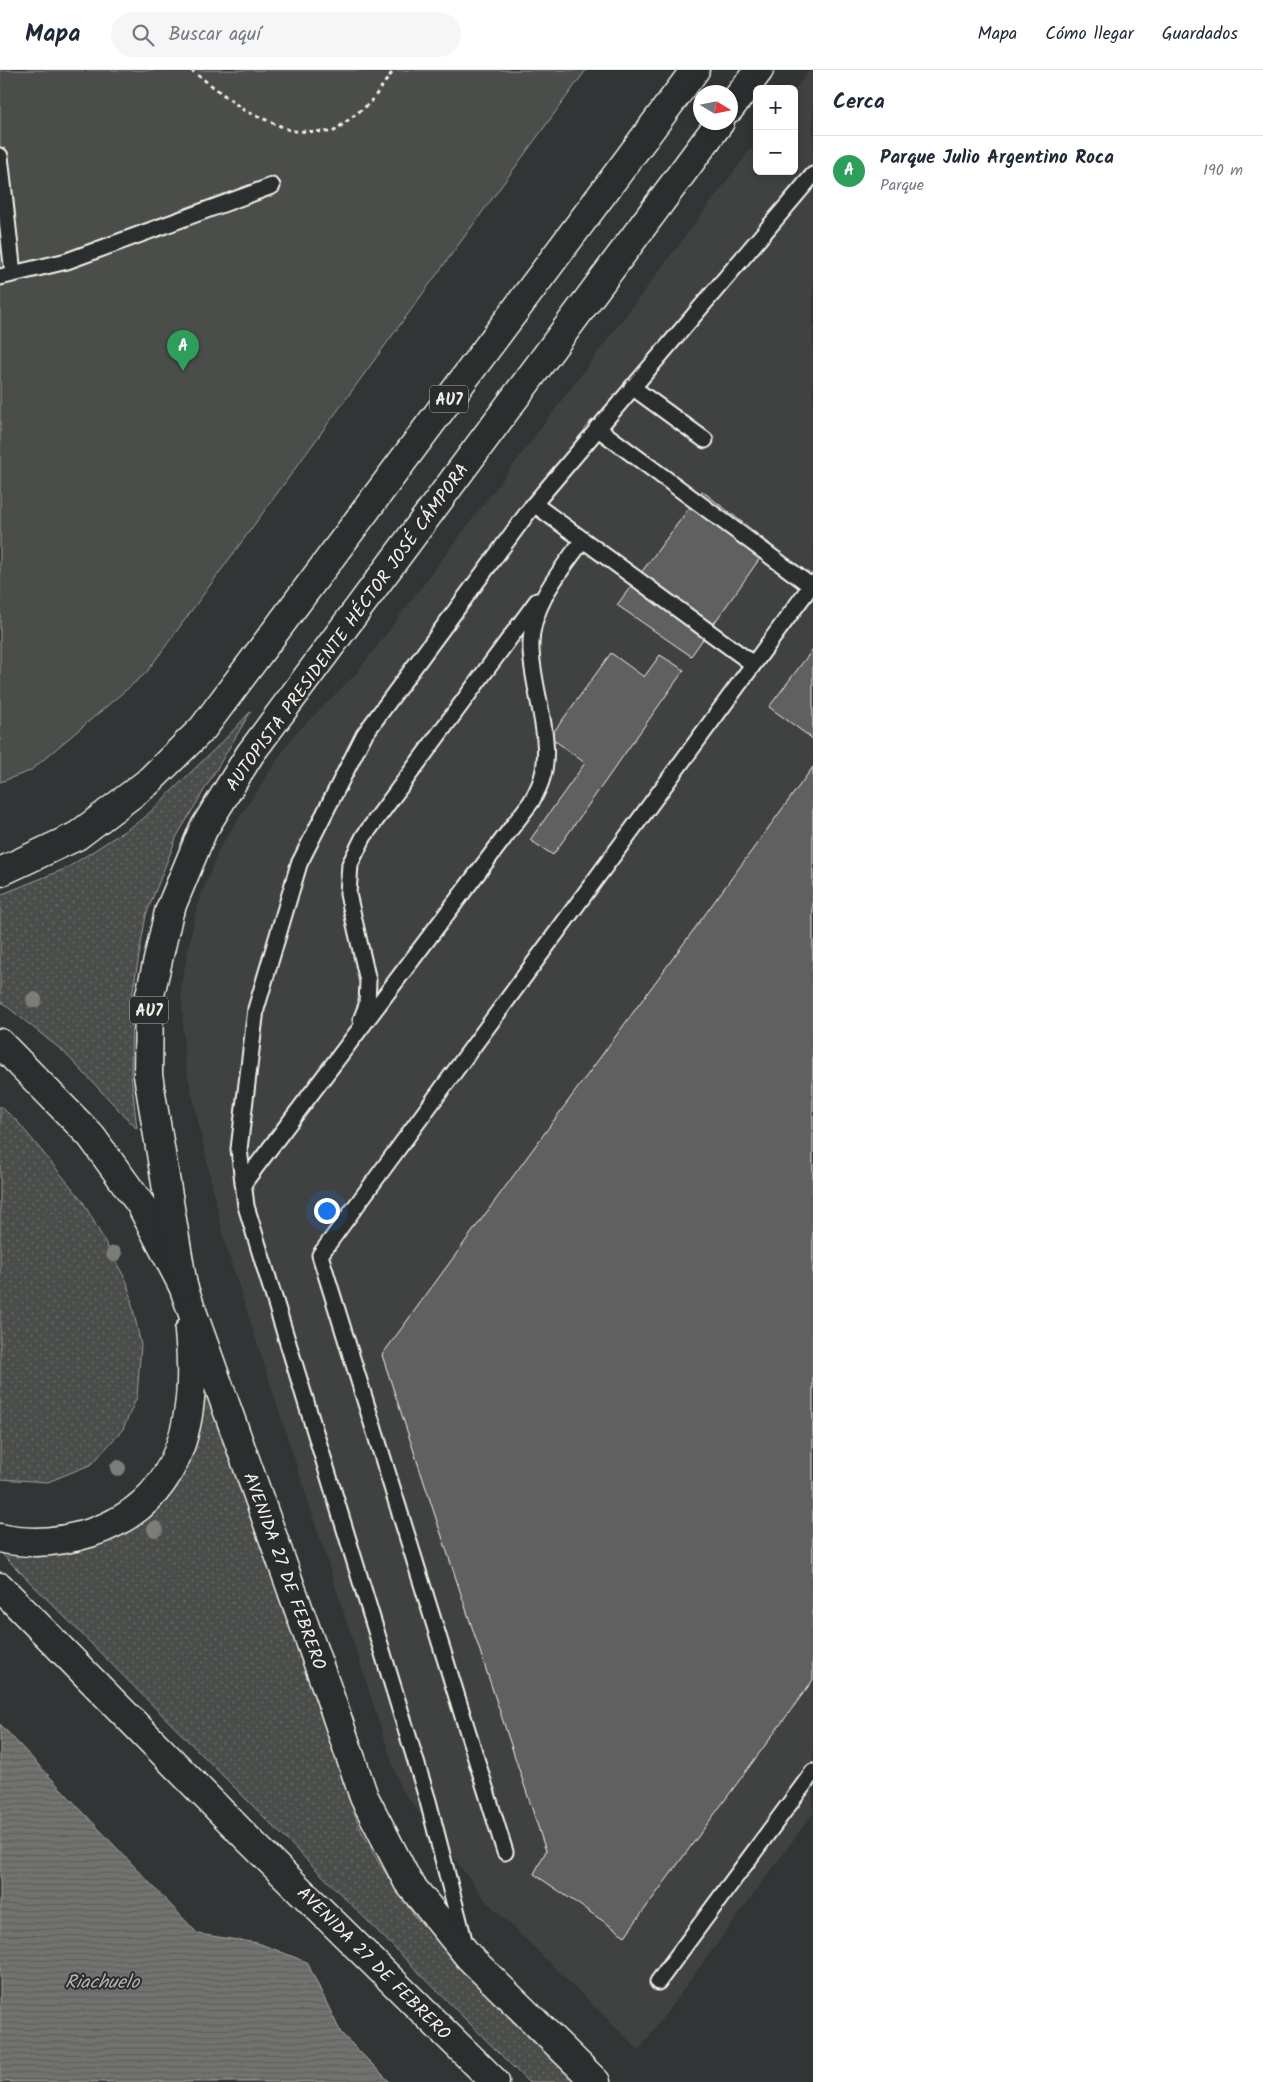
<!DOCTYPE html>
<html lang="es">
<meta charset="utf-8">
<style>
:root{--surface:#fff;--page:#f6f6f7;--text:#1f2937;--muted:#747a83;--line:#e0e1e3;--accent:#84754c}
body{margin:0;font-family:Kalam,sans-serif;background:var(--page);color:var(--text)}
.controls{position:absolute;right:15px;top:15px;display:grid;overflow:hidden;border-radius:8px;box-shadow:0 2px 8px #0003}
.controls button{width:45px;height:45px;display:grid;place-items:center;padding:0;border:0;border-bottom:1px solid var(--line);background:var(--surface);color:var(--text);font:25px sans-serif}
.compass{position:absolute;left:693px;top:15px;width:45px;height:45px;border-radius:50%;background:var(--surface);box-shadow:0 2px 8px #0003;rotate:100deg}
.you{position:absolute;left:326px;top:1140px;width:18px;height:18px;margin:-12px;border:4px solid #fff;border-radius:50%;background:#1a73e8;box-shadow:0 0 0 8px #1a73e833}
.badge{display:grid;place-items:center;width:32px;height:32px;border-radius:50%;background:var(--accent);color:#fff;font-size:16px;font-weight:700}
.pin{position:absolute;translate:-50% -41px;filter:drop-shadow(0 1px 2px #0008)}
.pin::after{content:'';position:absolute;top:26px;width:18px;height:15px;background:inherit;clip-path:polygon(0 0,100% 0,50% 100%)}
.list{margin:0;padding:0;list-style:none}
h2{display:flex;justify-content:space-between;align-items:center;height:65px;margin:0;padding:0 20px;font-size:21px}
h2 small{font-size:16px;font-weight:400;color:var(--muted)}
.list li{display:grid;grid-template-columns:32px 1fr auto;gap:15px;align-items:center;box-sizing:border-box;height:70px;padding:0 20px;border-top:1px solid var(--line)}
.list b{display:block;font-size:19px;white-space:nowrap}
.list p{margin:0;font-size:16px;white-space:nowrap;color:var(--muted)}
.list em{font-size:16px;font-style:normal;color:var(--muted)}
.icon{flex:none;width:28px;height:28px;fill:none;stroke:currentColor;stroke-width:2;stroke-linecap:round;stroke-linejoin:round}
.map{position:relative;flex:none;width:813px;height:2012px;overflow:hidden}
header{display:flex;align-items:center;gap:30px;box-sizing:border-box;height:70px;padding:0 25px;background:var(--surface);border-bottom:1px solid var(--line)}
header strong{font-size:24px}
nav{display:flex;gap:28px;margin-inline-start:auto;font-size:18px}
.search{width:350px;height:45px;background:var(--page);display:flex;align-items:center;gap:12px;box-sizing:border-box;padding:0 18px;border-radius:28px;color:var(--muted);font-size:19px}
main{display:flex}
aside{flex:1;background:var(--surface)}
.map>svg:first-child{display:block}
</style>
<header>
<strong>Mapa</strong>
<div class="search"><svg class="icon" aria-label="search" viewBox="0 0 24 24"><circle cx="10" cy="10" r="6"/><path d="M15 15l6 6"/></svg>Buscar aquí</div>
<nav><a>Mapa</a><a>Cómo llegar</a><a>Guardados</a></nav>
</header>
<main>
<div class="map">
<svg width="813" height="2012" viewBox="0 0 813 2012">
<defs>
<pattern id="grass-dots" width="8" height="8" patternUnits="userSpaceOnUse" patternTransform="scale(1.25)"><rect width="8" height="8" fill="#4b4d4c"/><path d="M2 2h.1M6 6h.1" fill="none" stroke="#666766" stroke-width="1.8" stroke-linecap="round"/></pattern>
<pattern id="water-rules" width="6" height="5" patternUnits="userSpaceOnUse" patternTransform="scale(1.25)"><rect width="6" height="5" fill="#727370"/><path d="M0 2.5h6" fill="none" stroke="#5e5e5b"/></pattern>
</defs>
<rect width="100%" height="100%" fill="#323535"/>
<filter id="ink" filterUnits="userSpaceOnUse"><feTurbulence type="fractalNoise" baseFrequency=".02" numOctaves="2"/><feDisplacementMap in="SourceGraphic" scale="10" xChannelSelector="R" yChannelSelector="G"/><feConvolveMatrix kernelMatrix="1 2 1 2 8 2 1 2 1" color-interpolation-filters="sRGB"/></filter>
<g filter="url(#ink)">
<!-- built -->
<path fill="#404242" d="M 810,0 L 813,0 L 813,1743 L 639,1980 L 487,1832 L 400,1717 L 225,1173 L 185,992 L 181,915 L 197,836 L 220,777 L 293,666 L 356,604 L 757,71 L 757,101 L 794,101 L 794,21 Z"/>
<!-- grass -->
<path fill="url(#grass-dots)" stroke="#a09f9a" d="M 251,641 L 177,766 L 146,845 L 132,926 L 131,1004 L 137,1059 L 64,982 L 0,931 L 0,825 L 67,798 L 143,749 L 227,667 Z
M 0,1036 L 17,1051 L 82,1130 L 127,1212 L 141,1275 L 137,1327 L 123,1359 L 92,1394 L 48,1412 L 0,1409 Z
M 204,1310 L 359,1756 L 379,1793 L 415,1847 L 579,2012 L 528,2012 L 0,1482 L 0,1477 L 129,1457 Z"/>
<!-- park -->
<path fill="#4b4d4c" stroke="#a09f9a" d="M 0,0 L 586,0 L 146,603 L 30,701 L 0,712 Z"/>
<!-- water -->
<path fill="url(#water-rules)" stroke="#a6a5a0" d="M 0,1654 L 198,1864 L 258,1873 L 307,1892 L 341,1963 L 390,2012 L 0,2012 Z"/>
<!-- building -->
<path fill="#5f605f" stroke="#f4f1e8" d="M 702,421 L 770,474 L 691,586 L 617,535 Z
M 813,579 L 813,669 L 769,637 Z
M 611,583 L 644,607 L 660,585 L 684,600 L 553,785 L 530,770 L 585,693 L 550,667 Z
M 813,697 L 813,1610 L 625,1866 L 534,1804 L 546,1781 L 382,1285 Z"/>
<g fill="none" stroke-linecap="round" stroke-linejoin="round">
<defs>
<path id="service" d="M 0,86 L 13,204
M 0,207 L 67,191 L 272,116
M 632,317 L 705,370
M 597,358 L 811,516
M 534,434 L 753,594
M 361,950 L 367,935 L 368,911 L 348,824 L 350,794 L 364,766 L 537,531
M 243,1114 L 531,732 C 535,725 540,716 542,708 C 554,671 532,618 531,579 C 529,538 560,501 583,470
M 505,1782 L 320,1185 L 813,513
M 465,1874 L 428,1731 L 246,1136 L 239,1079 L 256,939 L 299,794 L 364,665 L 534,434 L 813,105
M 658,1912 L 813,1702"/>
<path id="primary" d="M 0,973 L 91,1066 L 141,1135 L 183,1216 L 329,1624 L 364,1727 L 408,1812 L 469,1887 L 596,2012
M 0,1468 C 30,1475 61,1472 90,1463 C 183,1433 198,1346 189,1261
M 0,1517 L 249,1770 L 495,2012"/>
<path id="motorway" d="M 730,38 L 759,0
M 0,802 L 77,766 L 147,713 L 203,658 L 695,0
M 183,1216 L 148,1005 L 149,929 L 169,842 L 203,760 L 250,684 L 720,52"/>
</defs>
<!-- service casing -->
<use href="#service" stroke="#f4f1e8" stroke-width="19"/>
<!-- primary casing -->
<use href="#primary" stroke="#f4f1e8" stroke-width="31"/>
<!-- motorway casing -->
<use href="#motorway" stroke="#f4f1e8" stroke-width="31"/>
<!-- path -->
<path stroke="#f4f1e8" stroke-width="3" stroke-dasharray="4 4" stroke-linecap="butt" d="M 191,0 L 245,41 L 292,61 L 333,62 L 370,33 L 394,0"/>
<!-- service -->
<use href="#service" stroke="#2a2d2e" stroke-width="15"/>
<!-- primary -->
<use href="#primary" stroke="#2a2d2e" stroke-width="28"/>
<!-- motorway -->
<use href="#motorway" stroke="#2a2d2e" stroke-width="28"/>
</g>
<!-- trees -->
<g fill="#7c7d79">
<circle cx="34" cy="930" r="8"/>
<circle cx="114" cy="1184" r="8"/>
<circle cx="118" cy="1398" r="8"/>
<circle cx="155" cy="1459" r="8"/>
</g>
</g>
<g text-anchor="middle" stroke-width="4" stroke-linejoin="round" paint-order="stroke">
<!-- shield labels -->
<g fill="#2a2d2e" stroke="#b7b6b0" stroke-width="1">
<rect x="430" y="315.5" width="38" height="27" rx="4"/>
<rect x="130" y="926.5" width="38" height="27" rx="4"/>
</g>
<g font-size="16" font-weight="bold" fill="#f4f1e8">
<text x="449" y="335">AU7</text>
<text x="149" y="946">AU7</text>
</g>
<!-- street labels -->
<g font-size="18" fill="#f4f1e8" stroke="#2a2d2e">
<text transform="translate(347 557) rotate(-54)" y="6">AUTOPISTA PRESIDENTE HÉCTOR JOSÉ CÁMPORA</text>
<text transform="translate(285 1501) rotate(70)" y="6">AVENIDA 27 DE FEBRERO</text>
<text transform="translate(374 1893) rotate(45)" y="6">AVENIDA 27 DE FEBRERO</text>
</g>
<!-- water labels -->
<g font-size="19" font-style="italic" fill="#b3b2ac" stroke="#2a2d2e">
<text x="102" y="1918">Riachuelo</text>
</g>
</g>
</svg>
<div class="controls">
<button>+</button>
<button>−</button>
</div>
<svg class="compass" viewBox="-18 -18 36 36"><path d="M0-13l5 13h-10z" fill="#e53935"/><path d="M0 13l5-13h-10z" fill="#747a83"/></svg>
<div class="you"></div>
<div class="pin badge" style="left:183px;top:301px;background:#2e9e5b">A</div>
</div>
<aside>
<h2>Cerca<small></small></h2>
<ul class="list">
<li><span class="badge" style="background:#2e9e5b">A</span><div><b>Parque Julio Argentino Roca</b><p>Parque</p></div><em>190 m</em></li>
</ul>
</aside>
</main>
